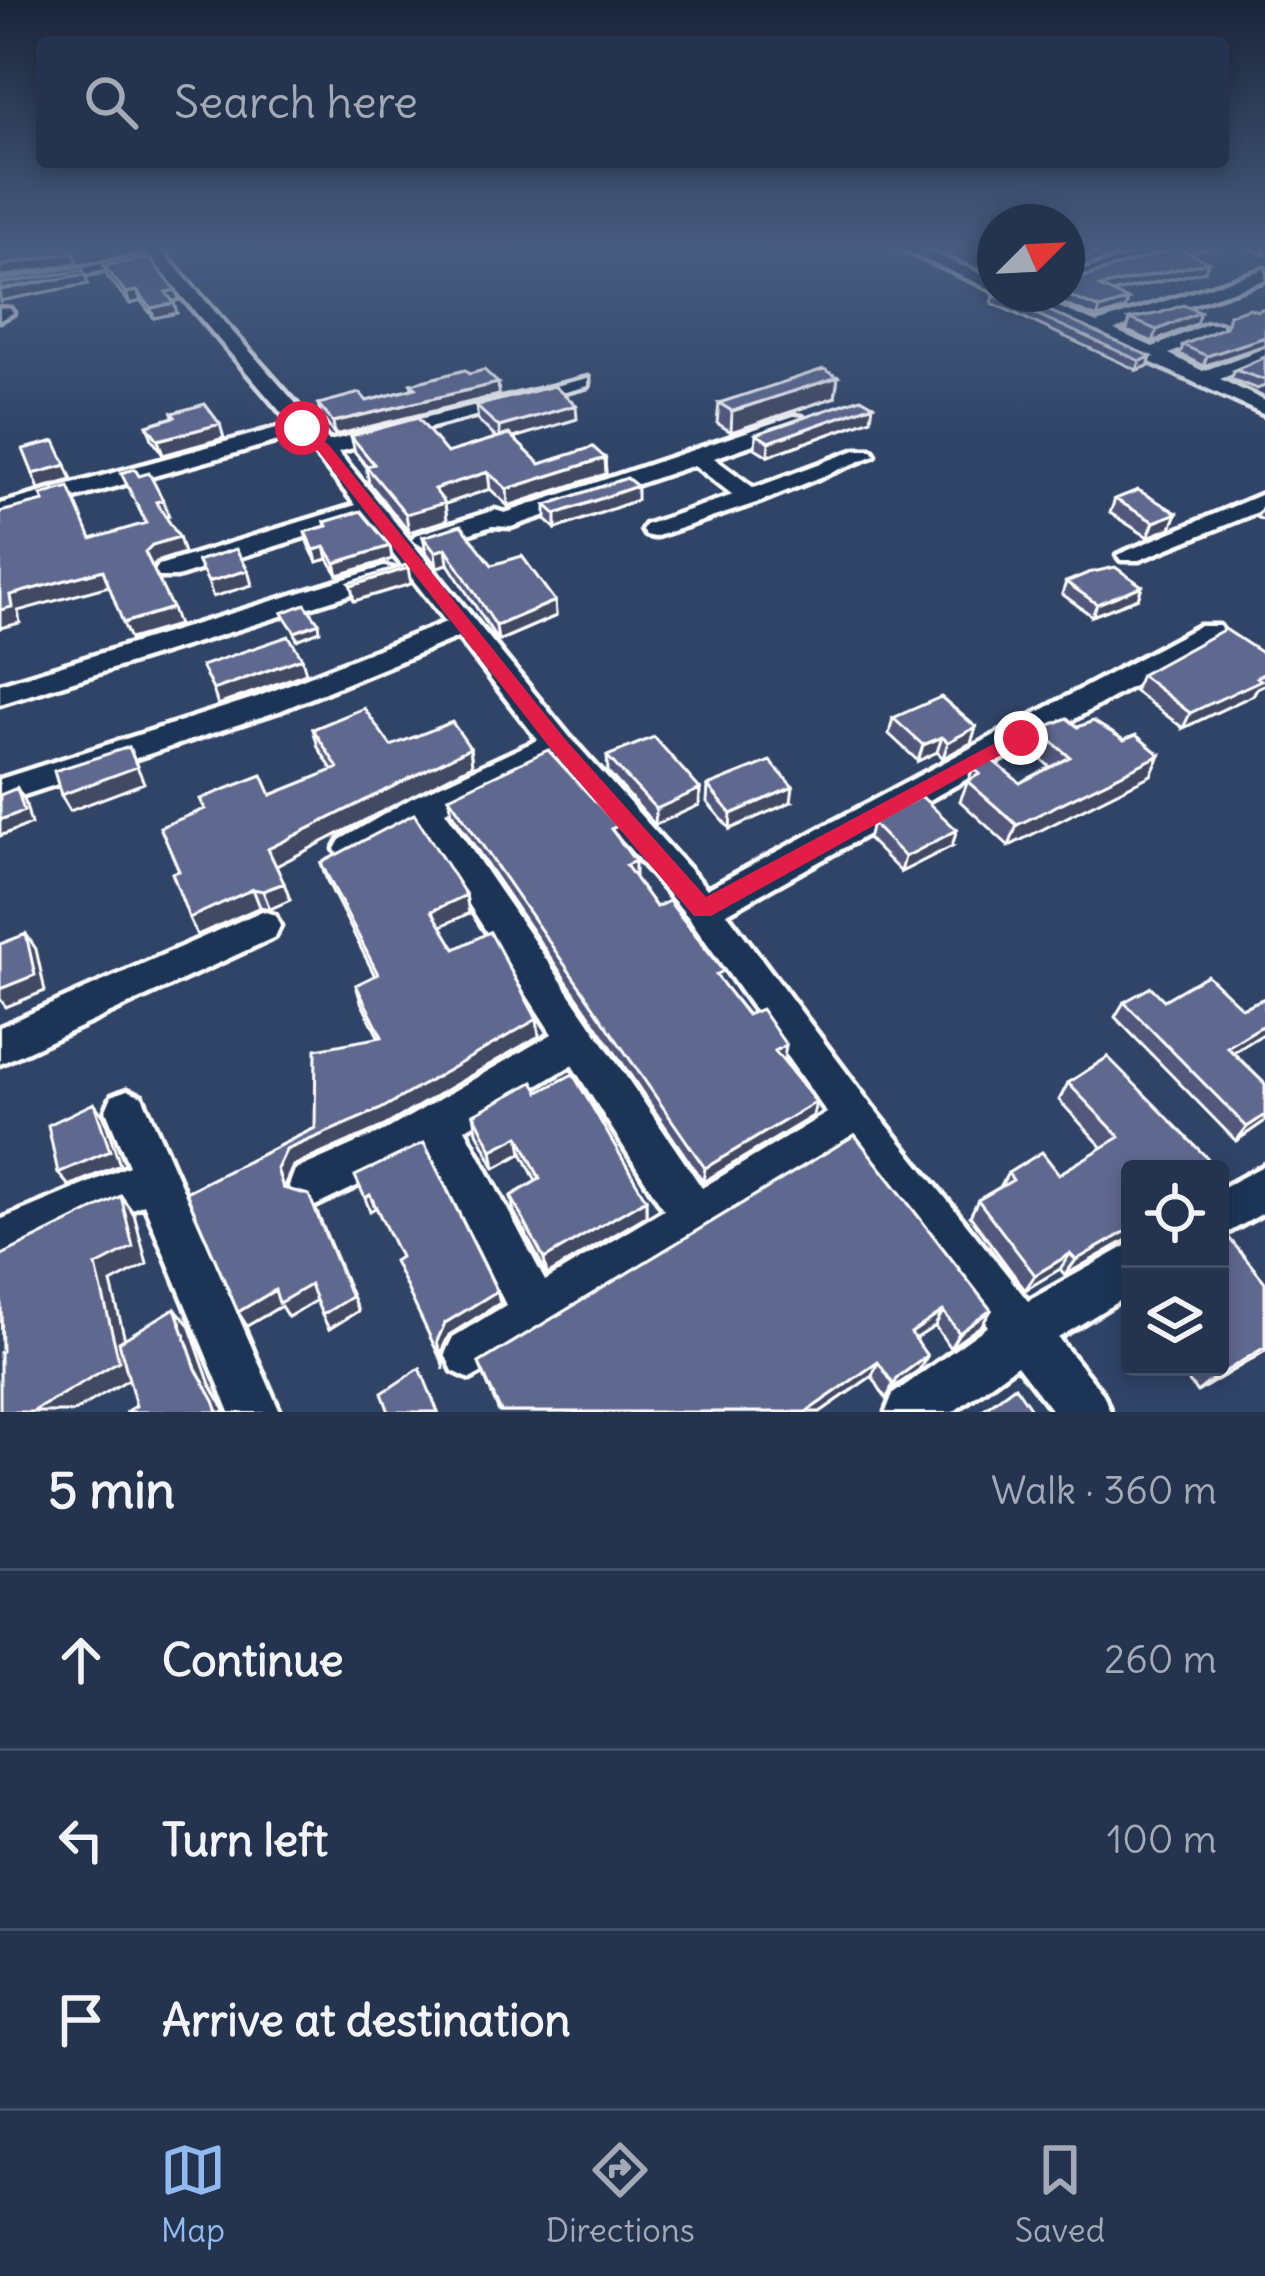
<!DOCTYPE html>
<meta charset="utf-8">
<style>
:root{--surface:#24334e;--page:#303f58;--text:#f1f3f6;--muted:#a3aab6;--line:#414e66;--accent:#90b9f0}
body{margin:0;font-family:Delius,sans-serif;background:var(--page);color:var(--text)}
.controls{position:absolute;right:36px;bottom:36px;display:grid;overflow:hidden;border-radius:12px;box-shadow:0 6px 18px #0003}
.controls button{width:108px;height:108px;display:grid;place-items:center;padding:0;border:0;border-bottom:3px solid var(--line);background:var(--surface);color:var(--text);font:60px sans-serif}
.compass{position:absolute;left:977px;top:204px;width:108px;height:108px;border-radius:50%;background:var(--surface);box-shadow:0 6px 18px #0003;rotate:66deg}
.stop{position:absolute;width:36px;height:36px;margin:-27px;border:9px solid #e11d48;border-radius:50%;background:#fff}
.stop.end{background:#e11d48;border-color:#fff;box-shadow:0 3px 12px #0008}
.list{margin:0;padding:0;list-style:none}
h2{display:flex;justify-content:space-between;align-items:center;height:156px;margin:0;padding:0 48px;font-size:51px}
h2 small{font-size:39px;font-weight:400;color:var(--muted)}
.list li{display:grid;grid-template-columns:78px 1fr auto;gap:36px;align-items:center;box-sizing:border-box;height:180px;padding:0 48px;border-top:3px solid var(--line)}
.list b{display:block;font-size:45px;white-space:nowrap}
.list em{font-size:39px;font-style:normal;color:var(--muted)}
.icon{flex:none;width:66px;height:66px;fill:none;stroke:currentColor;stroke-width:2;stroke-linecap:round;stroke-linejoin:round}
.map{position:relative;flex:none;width:1265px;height:1412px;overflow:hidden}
.search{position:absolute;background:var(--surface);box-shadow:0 6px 18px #0003;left:36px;right:36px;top:36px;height:132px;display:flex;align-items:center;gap:30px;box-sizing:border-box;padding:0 42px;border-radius:12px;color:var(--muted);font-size:45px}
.sheet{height:696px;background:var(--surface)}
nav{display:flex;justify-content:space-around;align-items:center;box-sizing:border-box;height:168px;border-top:3px solid var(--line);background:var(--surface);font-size:33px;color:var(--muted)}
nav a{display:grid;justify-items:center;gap:6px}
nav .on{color:var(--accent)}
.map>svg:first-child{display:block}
</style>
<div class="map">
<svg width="1265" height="1412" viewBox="0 0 1265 1412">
<rect width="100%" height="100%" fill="#304468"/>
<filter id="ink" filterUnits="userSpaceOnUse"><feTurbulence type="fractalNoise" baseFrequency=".00833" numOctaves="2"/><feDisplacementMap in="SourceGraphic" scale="24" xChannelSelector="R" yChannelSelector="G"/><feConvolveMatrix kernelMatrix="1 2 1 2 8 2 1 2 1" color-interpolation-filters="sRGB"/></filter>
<g filter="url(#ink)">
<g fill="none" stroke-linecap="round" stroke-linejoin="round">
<defs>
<path id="minor" d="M 140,246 L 157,246 L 329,441 L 588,378 L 588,386 L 338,452 L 569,736 L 707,889 L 1199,626 L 1219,626 L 1223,632 L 1219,638 L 727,913 L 871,1105 L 1028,1301 L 1130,1244 L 1130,1294 L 1058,1338 L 1103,1394 L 1110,1412 L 1053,1412 L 1017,1365 L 953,1412 L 886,1412 L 893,1394 L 988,1326 L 851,1146 L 554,1332 L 470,1379 L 453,1371 L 445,1354 L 453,1337 L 506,1305 L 430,1151 L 311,1208 L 295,1202 L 289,1186 L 295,1170 L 388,1129 L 552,1034 L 419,826 L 352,862 L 340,858 L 335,849 L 340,840 L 412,798 L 538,740 L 458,637 L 279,711 L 0,803 L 0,779 L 257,697 L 446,622 L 365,518 L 177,577 L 159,577 L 155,571 L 159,565 L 356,505 L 300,435 L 0,519 L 0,504 L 291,424 L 151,260 L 0,292 L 0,282 L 148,256 ZM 553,759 L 690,919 L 827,1113 L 702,1188 L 445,811 ZM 572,1065 L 664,1210 L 545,1281 L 465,1129 Z
M 895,246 L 916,246 L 995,280 L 995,291 Z
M 1167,246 L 1191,246 L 1067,286 L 1067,275 Z
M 1265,269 L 1265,280 L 1114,330 L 1153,347 L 1207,324 L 1221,324 L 1221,332 L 1169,354 L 1203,371 L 1265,348 L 1265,361 L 1220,379 L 1265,401 L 1265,415 L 1003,294 L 1027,294 L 1097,323 Z
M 0,308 L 10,309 L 13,313 L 0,320 Z
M 794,416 L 802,417 L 802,427 L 714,458 L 754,488 L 856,450 L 872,450 L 875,455 L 759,502 L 654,537 L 645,535 L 642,530 L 645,525 L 733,495 L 694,465 L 511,527 L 492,526 L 425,548 L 412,540 L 416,535 L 495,510 L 505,513 Z
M 1265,493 L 1265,509 L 1139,560 L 1121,560 L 1117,555 Z
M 384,567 L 393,569 L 397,575 L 393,581 L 0,704 L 0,684 Z
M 262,911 L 275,915 L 280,926 L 275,937 L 0,1064 L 0,1027 Z
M 127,1090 L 142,1096 L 280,1412 L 230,1412 L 144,1204 L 0,1266 L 0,1220 L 129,1166 L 106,1110 L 112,1096 Z
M 1265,1165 L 1265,1212 L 1220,1237 L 1220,1189 Z"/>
</defs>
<!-- minor casing -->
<use href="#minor" stroke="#fff" stroke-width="9"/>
<!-- minor -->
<use href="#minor" fill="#1d3557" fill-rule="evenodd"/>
</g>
<!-- wall -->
<path fill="#51597b" stroke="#fff" stroke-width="3" d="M 1182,246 L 1221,246 L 1189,253 L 1205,271 L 1112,293 L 1128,300 L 1125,309 L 1097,318 L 1039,294 L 1067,294 L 1071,281 Z
M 1240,246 L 1265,246 L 1265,255 Z
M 104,266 L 176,290 L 179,300 L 173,301 L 177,313 L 154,318 L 141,301 L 130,304 L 107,276 Z
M 994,295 L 1151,357 L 1148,366 L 1137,370 L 992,303 Z
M 1265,308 L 1265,345 L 1203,366 L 1180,354 L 1183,345 L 1225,327 L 1229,315 L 1257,311 Z
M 1130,319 L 1196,324 L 1153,342 L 1127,331 Z
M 1265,357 L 1265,386 L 1257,389 L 1231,379 L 1235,370 Z
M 838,377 L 835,397 L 731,432 L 717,423 L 719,403 Z
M 411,384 L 499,395 L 335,435 L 321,416 L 318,404 L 367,401 L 412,389 Z
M 476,406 L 577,419 L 513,438 L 540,464 L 605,458 L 606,474 L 508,506 L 490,489 L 445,504 L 447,520 L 409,532 L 369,483 L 366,466 L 355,452 L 351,436 L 447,453 L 496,438 L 478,420 Z
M 172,413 L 224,438 L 163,455 L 152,439 L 147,425 L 173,417 Z
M 871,419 L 768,456 L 755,448 L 756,434 Z
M 1115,499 L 1177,513 L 1171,528 L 1148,537 L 1110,513 Z
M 637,500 L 556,529 L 546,520 L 546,505 Z
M 1265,503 L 1265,521 L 1257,517 Z
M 325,522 L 390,546 L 392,559 L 338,575 L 328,559 L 317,562 L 308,544 L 305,532 L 326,526 Z
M 423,537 L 492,565 L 555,601 L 556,616 L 498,641 L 448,564 L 437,567 L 426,552 Z
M 1066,582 L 1142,586 L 1138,598 L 1092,616 L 1062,594 Z
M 1265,655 L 1265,684 L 1257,688 L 1253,695 L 1183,728 L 1134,691 L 1141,675 Z
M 893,718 L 976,727 L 971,743 L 943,758 L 937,752 L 918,761 L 889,734 Z
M 1078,727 L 1124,740 L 1160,755 L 1151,775 L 1009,846 L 960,801 L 973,768 L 1020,783 L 1050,767 L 1031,750 L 1038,730 Z
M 313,729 L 391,746 L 470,748 L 472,765 L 276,866 L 290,900 L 270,909 L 260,907 L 197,935 L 189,918 L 271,795 L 333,771 L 318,747 Z
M 607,756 L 700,789 L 699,805 L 655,825 L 608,772 Z
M 708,786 L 791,802 L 730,829 L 707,802 Z
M 449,797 L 618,838 L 634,877 L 656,907 L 721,982 L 784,1059 L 813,1116 L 703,1182 L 452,813 Z
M 872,823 L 952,846 L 901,872 L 868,839 Z
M 321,863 L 466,895 L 469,913 L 441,926 L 455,949 L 537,1019 L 539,1036 L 386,1125 L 293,1166 L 285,1184 L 286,1189 L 316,1210 L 358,1311 L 329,1329 L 316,1300 L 288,1317 L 281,1306 L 247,1326 L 238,1312 L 186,1192 L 315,1128 L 379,1038 L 361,1002 L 356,985 L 375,976 L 327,881 Z
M 1265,998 L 1265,1033 L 1233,1052 L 1265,1084 L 1265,1121 L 1236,1141 L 1115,1017 L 1124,1002 L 1164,1000 L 1242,1008 Z
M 1108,1057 L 1130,1169 L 1130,1238 L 1065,1275 L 1060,1269 L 1025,1290 L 970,1216 L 978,1200 L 1000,1187 L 1008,1173 L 1059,1174 L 1103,1148 L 1059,1100 L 1068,1083 Z
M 539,1092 L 646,1199 L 646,1216 L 547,1275 L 514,1212 L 511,1196 L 536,1181 L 522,1153 L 495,1168 L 477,1132 L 474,1114 Z
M 855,1135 L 991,1310 L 982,1325 L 950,1348 L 935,1326 L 915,1339 L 927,1356 L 919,1370 L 891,1390 L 886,1399 L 872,1376 L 820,1412 L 499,1412 L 479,1363 Z
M 1265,1282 L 1265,1351 L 1197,1392 L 1178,1367 L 1220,1367 Z"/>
<!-- shaded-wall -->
<path fill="#424964" stroke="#fff" stroke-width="3" d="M 1126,246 L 1152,246 L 1067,271 L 1067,263 Z
M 1187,246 L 1221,246 L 1174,257 L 1177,248 Z
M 74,252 L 78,263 L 0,277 L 0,266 Z
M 1208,262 L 1205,271 L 1097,296 L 1100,287 Z
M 85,274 L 88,284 L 0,301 L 0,290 Z
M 176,290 L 179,300 L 169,302 L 166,292 Z
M 137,291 L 141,301 L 130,304 L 126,293 Z
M 1128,300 L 1125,309 L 1097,318 L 1100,309 Z
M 174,303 L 177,313 L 154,318 L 151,308 Z
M 1200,312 L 1196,324 L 1153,342 L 1157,330 Z
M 1265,337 L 1265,345 L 1203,366 L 1207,356 Z
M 1151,357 L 1148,366 L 1137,370 L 1140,361 Z
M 838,377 L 835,397 L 731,432 L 732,411 Z
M 498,383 L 499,395 L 335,435 L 333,422 Z
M 576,405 L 577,419 L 500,442 L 499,427 Z
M 873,405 L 871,419 L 768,456 L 769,442 Z
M 220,424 L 224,438 L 163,455 L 158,440 Z
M 605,458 L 606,474 L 508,506 L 507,489 Z
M 66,465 L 72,480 L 39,489 L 33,474 Z
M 488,472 L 490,489 L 445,504 L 447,520 L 409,532 L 406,514 L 434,489 Z
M 637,486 L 637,500 L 556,529 L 556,514 Z
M 163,500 L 169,516 L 162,518 L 156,502 Z
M 1177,513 L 1171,528 L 1148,537 L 1154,522 Z
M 179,537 L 184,553 L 158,561 L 151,568 L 145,552 L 152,545 Z
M 390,546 L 392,559 L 338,575 L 335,563 Z
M 325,547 L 328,559 L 317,562 L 314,550 Z
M 446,548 L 448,564 L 437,567 L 435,552 Z
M 408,568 L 411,584 L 354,601 L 351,586 Z
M 103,570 L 109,586 L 18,611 L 20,623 L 0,628 L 0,610 L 10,595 Z
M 248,570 L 252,585 L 213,597 L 208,582 Z
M 1142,586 L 1138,598 L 1092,616 L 1097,604 Z
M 555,601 L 556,616 L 498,641 L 496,626 Z
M 172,608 L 178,625 L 130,639 L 123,623 Z
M 319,623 L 320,631 L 297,640 L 295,632 Z
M 302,658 L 306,673 L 218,705 L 213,690 Z
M 1265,673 L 1265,684 L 1257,688 L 1253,695 L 1183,728 L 1190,713 Z
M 976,727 L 971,743 L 943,758 L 948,742 Z
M 942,737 L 937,752 L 918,761 L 923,745 Z
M 129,747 L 144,783 L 70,811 L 61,795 Z
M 470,748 L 472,765 L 274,867 L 268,849 Z
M 1160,755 L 1151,775 L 1009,846 L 1017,825 Z
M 793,787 L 791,802 L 730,829 L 731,814 Z
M 17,788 L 25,801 L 31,824 L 0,836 L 0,820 Z
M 700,789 L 699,805 L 655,825 L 656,809 Z
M 957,830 L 952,846 L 901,872 L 905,857 Z
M 635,861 L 635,876 L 626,881 L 626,865 Z
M 284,883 L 290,900 L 270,909 L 263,891 Z
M 253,889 L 260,907 L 197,935 L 189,918 Z
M 466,895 L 469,913 L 435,929 L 432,911 Z
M 26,934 L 36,949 L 45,991 L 6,1007 L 0,999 L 0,989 Z
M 537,1019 L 539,1036 L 386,1125 L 293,1166 L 285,1184 L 291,1204 L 283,1188 L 277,1169 L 286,1150 Z
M 1265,1024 L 1265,1033 L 1217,1062 L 1227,1047 Z
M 786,1045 L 784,1059 L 773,1066 L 775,1051 Z
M 816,1102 L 813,1116 L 703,1182 L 705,1168 Z
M 94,1103 L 104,1117 L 120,1165 L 69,1186 L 58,1173 Z
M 1265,1115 L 1265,1121 L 1236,1141 L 1247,1127 Z
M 519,1136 L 522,1153 L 495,1168 L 492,1150 Z
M 370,1195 L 375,1208 L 370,1211 L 365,1198 Z
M 121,1196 L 134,1214 L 147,1264 L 111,1283 L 134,1376 L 73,1412 L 32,1412 L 96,1266 Z
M 646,1199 L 646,1216 L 547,1275 L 544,1259 Z
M 316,1210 L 358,1311 L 329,1329 L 322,1315 Z
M 1130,1229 L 1130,1238 L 1065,1275 L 1076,1260 Z
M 1070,1254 L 1060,1269 L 1025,1290 L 1035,1275 Z
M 310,1285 L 318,1299 L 288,1317 L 281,1306 L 247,1326 L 238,1312 L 275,1290 Z
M 497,1291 L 500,1303 L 449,1335 L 441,1352 L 444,1370 L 437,1341 L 445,1323 Z
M 175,1308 L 189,1325 L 210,1384 L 226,1412 L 218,1412 L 196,1369 Z
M 991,1310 L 982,1325 L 950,1348 L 959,1333 Z
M 943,1311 L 935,1326 L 903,1347 L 911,1333 Z
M 1265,1347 L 1265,1351 L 1197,1392 L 1213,1379 Z
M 927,1356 L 919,1370 L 890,1390 L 898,1377 Z
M 878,1362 L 872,1376 L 820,1412 L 806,1412 Z"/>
<!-- building -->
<path fill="#5e688f" stroke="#fff" stroke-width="3" d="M 15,246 L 71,246 L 74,252 L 0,266 L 0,249 Z
M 1067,246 L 1126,246 L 1067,263 Z
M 1182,246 L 1187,246 L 1177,248 L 1208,262 L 1100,287 L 1128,300 L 1100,309 L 1064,294 L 1067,294 L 1067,278 L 1071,281 Z
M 149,258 L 176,290 L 166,292 L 174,303 L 151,308 L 137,291 L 126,293 L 104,266 Z
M 83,270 L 85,274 L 0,290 L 0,284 Z
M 1012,294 L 1151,357 L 1140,361 L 994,295 Z
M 1183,305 L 1200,312 L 1157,330 L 1130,319 L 1160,313 Z
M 1249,308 L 1257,311 L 1265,308 L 1265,337 L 1207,356 L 1183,345 L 1226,327 L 1229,315 Z
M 1265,357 L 1265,377 L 1262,379 L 1235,370 Z
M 824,369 L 838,377 L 732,411 L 719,403 Z
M 465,370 L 469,374 L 484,370 L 498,383 L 333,422 L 318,404 L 360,393 L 367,401 L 416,388 L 411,384 Z
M 554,386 L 576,405 L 499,427 L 476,406 Z
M 861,398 L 873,405 L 769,442 L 756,434 Z
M 205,404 L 220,424 L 158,440 L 147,425 L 175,417 L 172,413 Z
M 418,418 L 447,453 L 509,434 L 540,464 L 593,447 L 605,458 L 507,489 L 488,472 L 434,489 L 445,503 L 406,514 L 366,466 L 374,464 L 351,436 Z
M 55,441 L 66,465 L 33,474 L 23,449 Z
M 135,469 L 139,476 L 149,473 L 163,500 L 156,502 L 179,537 L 152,545 L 145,552 L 172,608 L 123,623 L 103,570 L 10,595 L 12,607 L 0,610 L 0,512 L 44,501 L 41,495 L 69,487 L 91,539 L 146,523 L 121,473 Z
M 627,478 L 637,486 L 556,514 L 546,505 Z
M 1138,490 L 1177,513 L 1154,522 L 1115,499 Z
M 361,511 L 390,546 L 335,563 L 325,547 L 314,550 L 305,532 L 327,526 L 325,522 Z
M 461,525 L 492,565 L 522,556 L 555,601 L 496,626 L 446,548 L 435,552 L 423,537 Z
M 236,549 L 248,570 L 208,582 L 197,561 Z
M 406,565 L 408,568 L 351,586 L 349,583 Z
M 1115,567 L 1142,586 L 1097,604 L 1066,582 L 1088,573 Z
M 305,604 L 319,623 L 295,632 L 282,613 Z
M 1225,629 L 1265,655 L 1265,673 L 1257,677 L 1261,680 L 1190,713 L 1141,675 Z
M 289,636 L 302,658 L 213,690 L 201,666 Z
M 941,697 L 976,727 L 948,742 L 942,737 L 923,745 L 893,718 Z
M 364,708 L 391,746 L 452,722 L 470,748 L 268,849 L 284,883 L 263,891 L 253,889 L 189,918 L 172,873 L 179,871 L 160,827 L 205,809 L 200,799 L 262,775 L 271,795 L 338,768 L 313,729 Z
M 1067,718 L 1078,727 L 1093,721 L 1124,740 L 1136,735 L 1160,755 L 1017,825 L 967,781 L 980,774 L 973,768 L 991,759 L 1020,783 L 1070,757 L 1038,730 Z
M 654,737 L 700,789 L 656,809 L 607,756 Z
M 129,747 L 137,767 L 61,795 L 54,771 Z
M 548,750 L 618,826 L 611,829 L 635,861 L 626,865 L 656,907 L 669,901 L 723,971 L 716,975 L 747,1015 L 761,1009 L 786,1045 L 775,1051 L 816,1102 L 705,1168 L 449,797 Z
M 770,761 L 793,787 L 731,814 L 708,786 Z
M 17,788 L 24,811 L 0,820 L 0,795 Z
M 921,796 L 957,830 L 905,857 L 872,823 Z
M 414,814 L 466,895 L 432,911 L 455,949 L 490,932 L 537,1019 L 381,1109 L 286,1150 L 277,1169 L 283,1188 L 309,1195 L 351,1297 L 322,1315 L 310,1285 L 279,1303 L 275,1290 L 238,1312 L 186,1192 L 315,1128 L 316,1049 L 382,1037 L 356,985 L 378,974 L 321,863 Z
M 26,934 L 35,975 L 0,989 L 0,944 Z
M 1207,975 L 1242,1008 L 1265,998 L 1265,1024 L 1227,1047 L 1265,1084 L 1265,1115 L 1247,1127 L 1124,1002 L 1151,987 L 1164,1000 Z
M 1108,1057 L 1215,1166 L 1211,1169 L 1130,1169 L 1130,1229 L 1076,1260 L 1070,1254 L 1035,1275 L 978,1200 L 1013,1180 L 1008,1173 L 1042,1152 L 1059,1174 L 1120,1137 L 1068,1083 Z
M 573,1074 L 646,1199 L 544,1259 L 511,1196 L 540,1179 L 519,1136 L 492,1150 L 474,1114 L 533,1082 L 539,1092 Z
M 94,1103 L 110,1151 L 58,1173 L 48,1125 Z
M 855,1135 L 991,1310 L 959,1333 L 943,1311 L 911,1333 L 927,1356 L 898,1377 L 894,1385 L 878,1362 L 806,1412 L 501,1412 L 479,1363 Z
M 424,1143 L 497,1291 L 445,1323 L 437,1341 L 440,1358 L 394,1261 L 400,1257 L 370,1195 L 365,1198 L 355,1176 Z
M 121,1196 L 133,1247 L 96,1266 L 119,1361 L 32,1412 L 0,1412 L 0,1352 L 2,1351 L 0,1256 Z
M 1225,1233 L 1265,1282 L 1265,1347 L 1213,1379 L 1204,1367 L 1220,1367 L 1220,1236 Z
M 175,1308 L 196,1369 L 214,1401 L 218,1412 L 125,1412 L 136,1406 L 119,1342 Z
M 420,1368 L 438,1412 L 389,1412 L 382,1393 Z
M 1015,1386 L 1033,1412 L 980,1412 Z"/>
</g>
<!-- sky -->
<linearGradient id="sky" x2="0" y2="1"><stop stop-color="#1a2539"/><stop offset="0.56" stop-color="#485c80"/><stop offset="1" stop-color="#485c80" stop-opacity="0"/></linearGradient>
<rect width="1265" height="443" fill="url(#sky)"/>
<!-- route -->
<path fill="#e11d48" d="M 302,424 L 329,445 L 565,739 L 706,897 L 1014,733 L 1028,733 L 1031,738 L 711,916 L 694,916 L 551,749 L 319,452 L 297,431 Z"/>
</svg>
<div class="controls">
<button><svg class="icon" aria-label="locate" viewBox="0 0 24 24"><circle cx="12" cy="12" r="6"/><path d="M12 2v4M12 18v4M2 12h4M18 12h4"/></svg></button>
<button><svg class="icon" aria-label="layers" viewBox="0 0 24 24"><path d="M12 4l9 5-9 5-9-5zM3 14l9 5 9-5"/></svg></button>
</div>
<svg class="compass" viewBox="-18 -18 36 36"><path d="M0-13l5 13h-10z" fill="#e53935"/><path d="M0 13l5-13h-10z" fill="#a3aab6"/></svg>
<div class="stop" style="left:302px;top:428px"></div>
<div class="stop end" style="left:1021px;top:738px"></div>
<div class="search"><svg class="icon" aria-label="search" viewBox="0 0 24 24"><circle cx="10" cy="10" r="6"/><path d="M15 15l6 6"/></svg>Search here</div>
</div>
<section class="sheet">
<h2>5 min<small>Walk · 360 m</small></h2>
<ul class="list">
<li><svg class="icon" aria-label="ahead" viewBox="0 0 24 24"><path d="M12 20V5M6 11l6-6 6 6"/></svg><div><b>Continue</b></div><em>260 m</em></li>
<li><svg class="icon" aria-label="left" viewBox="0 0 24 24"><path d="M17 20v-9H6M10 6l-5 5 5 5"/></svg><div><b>Turn left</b></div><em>100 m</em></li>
<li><svg class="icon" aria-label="arrive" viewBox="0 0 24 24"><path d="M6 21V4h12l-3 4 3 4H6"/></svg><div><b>Arrive at destination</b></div></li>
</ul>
</section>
<nav>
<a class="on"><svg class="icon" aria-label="map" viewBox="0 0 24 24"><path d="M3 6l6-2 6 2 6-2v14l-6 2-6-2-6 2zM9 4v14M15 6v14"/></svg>Map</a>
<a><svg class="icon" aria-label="directions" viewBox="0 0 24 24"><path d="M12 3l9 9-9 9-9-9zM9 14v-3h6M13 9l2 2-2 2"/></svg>Directions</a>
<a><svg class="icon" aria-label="saved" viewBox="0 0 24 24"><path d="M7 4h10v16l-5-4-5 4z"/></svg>Saved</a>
</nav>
